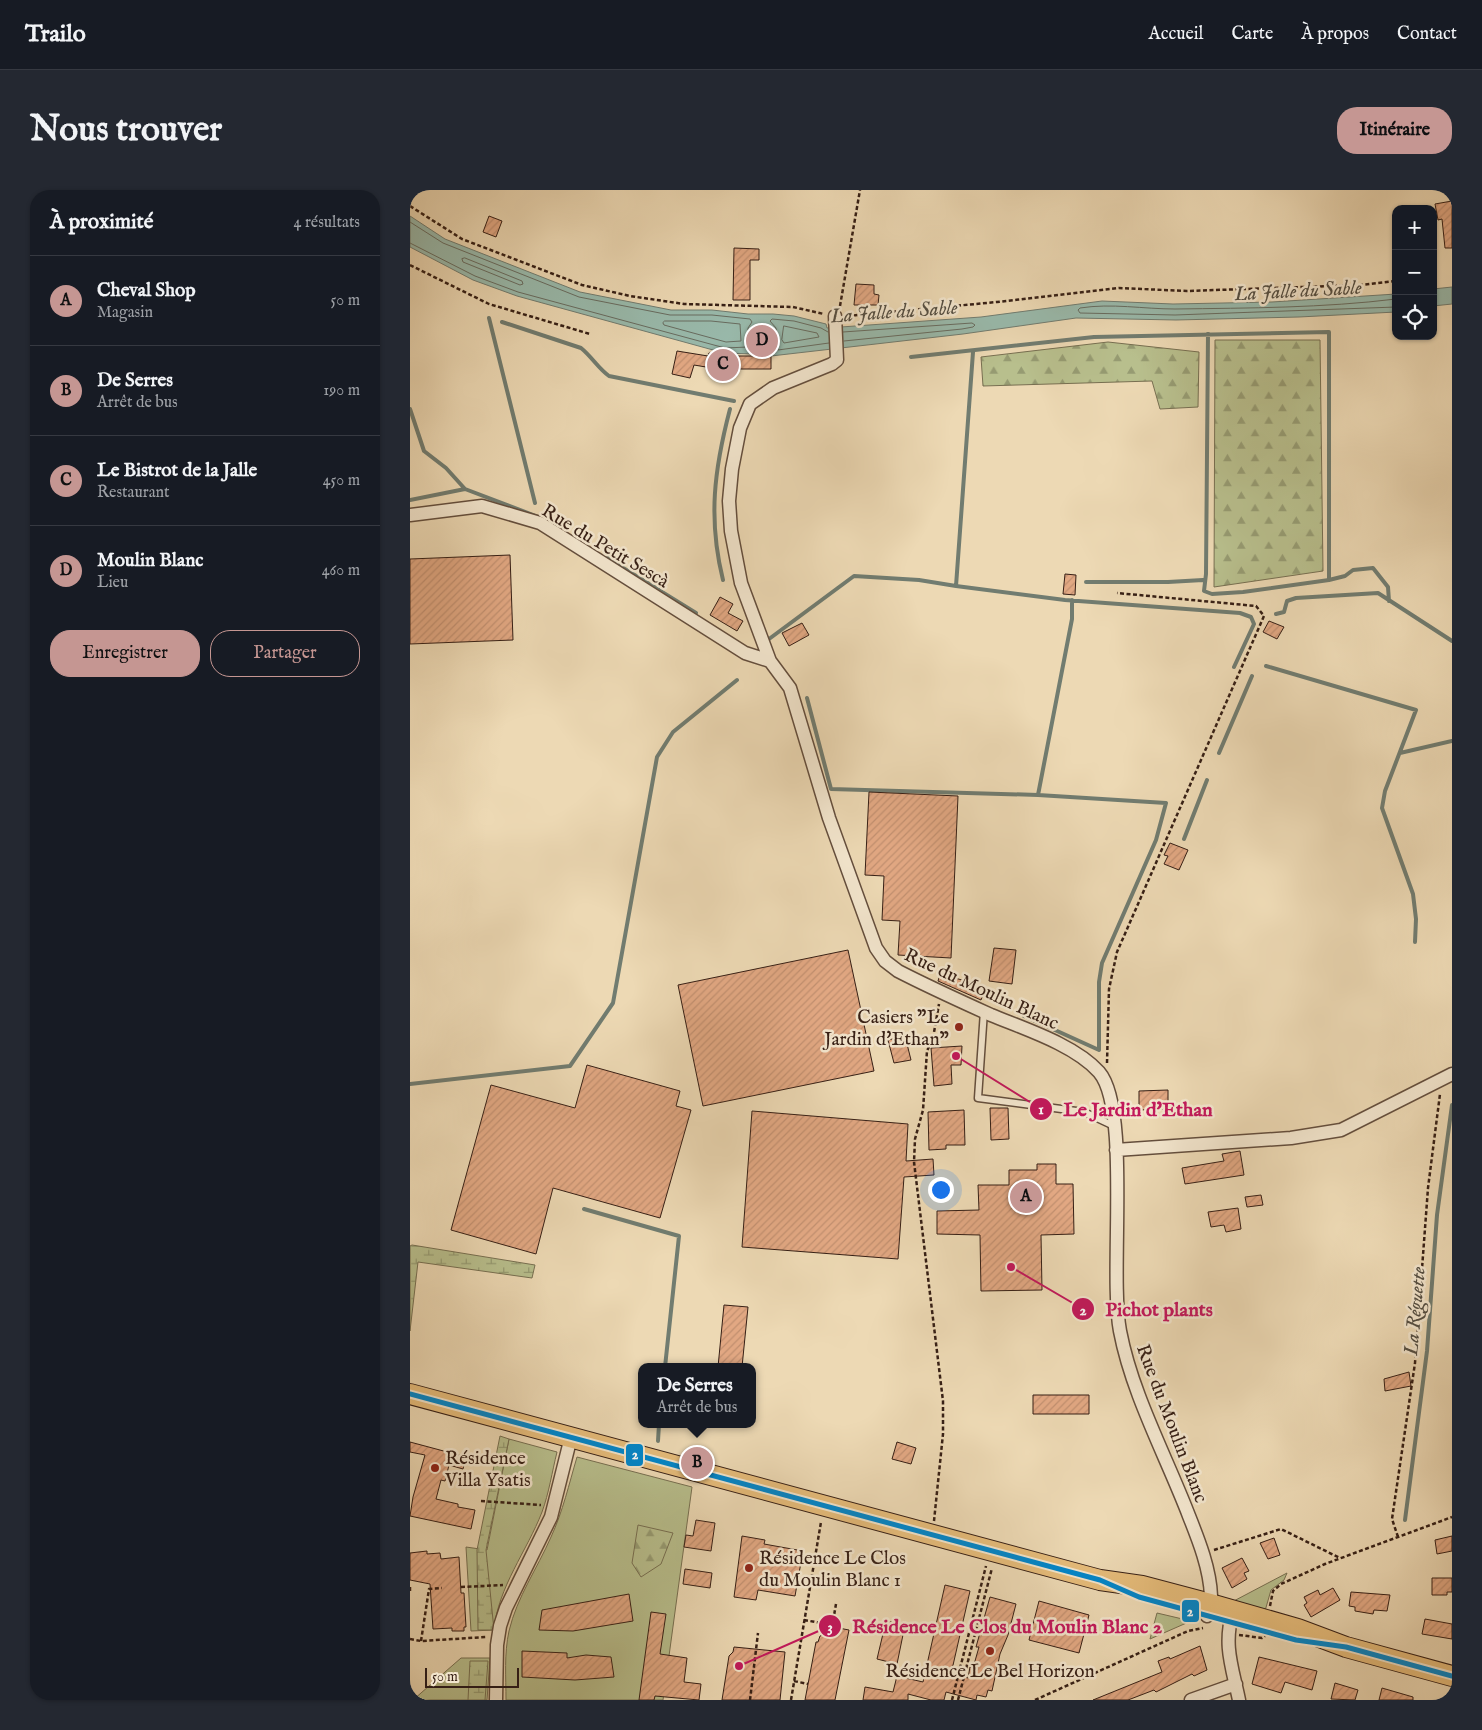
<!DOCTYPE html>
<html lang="fr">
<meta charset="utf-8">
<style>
:root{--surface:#171b24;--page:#242831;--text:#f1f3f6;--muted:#9ea1a6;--line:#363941;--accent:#c59692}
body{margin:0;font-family:"IM FELL English",serif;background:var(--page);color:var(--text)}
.controls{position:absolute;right:15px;top:15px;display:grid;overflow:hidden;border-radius:10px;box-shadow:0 1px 4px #0004}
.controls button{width:45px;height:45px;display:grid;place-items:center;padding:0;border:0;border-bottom:1px solid var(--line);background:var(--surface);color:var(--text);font:25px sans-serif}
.scale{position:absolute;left:15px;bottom:12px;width:94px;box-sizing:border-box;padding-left:5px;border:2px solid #361f15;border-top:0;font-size:14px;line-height:18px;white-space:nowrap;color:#361f15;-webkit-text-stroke:4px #f3e6ce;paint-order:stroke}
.you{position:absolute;left:530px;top:999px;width:18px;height:18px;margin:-12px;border:4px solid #fff;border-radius:50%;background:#1a73e8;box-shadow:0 0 0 8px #1a73e833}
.badge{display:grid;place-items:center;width:32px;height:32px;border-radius:50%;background:var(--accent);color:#111;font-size:16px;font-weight:700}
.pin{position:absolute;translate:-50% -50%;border:2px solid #fff;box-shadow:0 1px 5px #0006}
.popup{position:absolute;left:228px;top:1173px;width:118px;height:65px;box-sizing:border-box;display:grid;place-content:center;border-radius:10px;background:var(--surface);filter:drop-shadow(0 1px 4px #0005);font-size:16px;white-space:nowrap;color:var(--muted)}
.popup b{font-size:19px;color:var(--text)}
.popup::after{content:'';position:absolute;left:50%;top:100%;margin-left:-10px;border:10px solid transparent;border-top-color:var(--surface)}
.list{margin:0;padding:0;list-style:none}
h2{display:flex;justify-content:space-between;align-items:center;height:65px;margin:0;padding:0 20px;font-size:21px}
h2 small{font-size:16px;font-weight:400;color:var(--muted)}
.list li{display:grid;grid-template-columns:32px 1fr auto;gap:15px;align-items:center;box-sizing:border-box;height:90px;padding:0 20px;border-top:1px solid var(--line)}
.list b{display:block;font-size:19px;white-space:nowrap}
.list p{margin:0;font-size:16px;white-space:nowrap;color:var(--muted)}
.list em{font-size:16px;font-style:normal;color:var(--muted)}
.actions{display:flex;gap:10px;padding:15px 20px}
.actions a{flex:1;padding:11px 0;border:1px solid var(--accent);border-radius:20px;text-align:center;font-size:18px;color:var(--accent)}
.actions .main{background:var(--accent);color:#111}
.icon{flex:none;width:28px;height:28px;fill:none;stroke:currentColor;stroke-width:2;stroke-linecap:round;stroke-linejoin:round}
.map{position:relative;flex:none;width:1042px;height:1510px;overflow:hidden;border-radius:20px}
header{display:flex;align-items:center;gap:30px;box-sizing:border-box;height:70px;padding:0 25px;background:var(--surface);border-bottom:1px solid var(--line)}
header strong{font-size:24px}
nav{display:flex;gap:28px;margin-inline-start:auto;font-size:18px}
.intro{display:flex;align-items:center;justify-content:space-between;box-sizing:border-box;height:120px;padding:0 30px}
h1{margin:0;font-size:35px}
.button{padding:12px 22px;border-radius:20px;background:var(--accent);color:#111;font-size:18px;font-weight:700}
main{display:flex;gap:30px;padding:0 30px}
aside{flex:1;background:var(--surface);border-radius:20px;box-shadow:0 1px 4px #0004}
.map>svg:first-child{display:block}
</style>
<header>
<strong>Trailo</strong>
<nav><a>Accueil</a><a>Carte</a><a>À propos</a><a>Contact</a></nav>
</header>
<div class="intro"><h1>Nous trouver</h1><a class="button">Itinéraire</a></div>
<main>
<aside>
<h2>À proximité<small>4 résultats</small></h2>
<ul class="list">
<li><span class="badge">A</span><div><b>Cheval Shop</b><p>Magasin</p></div><em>50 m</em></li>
<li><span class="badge">B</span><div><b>De Serres</b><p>Arrêt de bus</p></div><em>190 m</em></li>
<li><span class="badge">C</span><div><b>Le Bistrot de la Jalle</b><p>Restaurant</p></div><em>450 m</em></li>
<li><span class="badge">D</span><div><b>Moulin Blanc</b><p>Lieu</p></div><em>460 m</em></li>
</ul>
<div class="actions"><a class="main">Enregistrer</a><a>Partager</a></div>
</aside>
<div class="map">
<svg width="1042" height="1510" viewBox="0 0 1042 1510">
<defs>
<pattern id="forest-firs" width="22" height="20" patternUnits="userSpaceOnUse" patternTransform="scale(1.25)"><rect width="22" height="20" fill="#b8bf8d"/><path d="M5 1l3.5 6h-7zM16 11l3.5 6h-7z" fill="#969b72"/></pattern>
<pattern id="wetland-marsh" width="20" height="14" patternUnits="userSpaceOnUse" patternTransform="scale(1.25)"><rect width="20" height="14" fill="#b8bf8d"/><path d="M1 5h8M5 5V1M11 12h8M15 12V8" fill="none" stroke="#969b72"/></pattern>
<pattern id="building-hatch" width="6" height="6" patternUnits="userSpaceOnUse" patternTransform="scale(1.25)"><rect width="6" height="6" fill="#e2a883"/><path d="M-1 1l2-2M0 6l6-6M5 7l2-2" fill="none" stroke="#c29070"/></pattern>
</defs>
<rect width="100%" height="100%" fill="#edd9b4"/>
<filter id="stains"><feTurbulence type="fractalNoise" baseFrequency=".004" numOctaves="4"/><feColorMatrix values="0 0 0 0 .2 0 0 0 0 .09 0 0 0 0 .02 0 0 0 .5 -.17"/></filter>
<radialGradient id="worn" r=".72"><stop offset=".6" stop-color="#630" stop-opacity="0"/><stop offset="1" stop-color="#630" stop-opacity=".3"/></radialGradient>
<!-- grass -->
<path fill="#b8bf8d" stroke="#776f51" d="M 99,1249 L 147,1262 C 142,1282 139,1303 132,1322 C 117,1361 88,1397 84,1440 L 61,1441 L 56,1357 L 77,1360 Z
M 167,1267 L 282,1297 L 253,1510 L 96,1510 C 96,1487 94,1464 99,1441 C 107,1407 127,1379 141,1347 C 153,1321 159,1294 167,1267 Z
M 877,1383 L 874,1390 L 861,1400 L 855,1421 L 820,1413 Z
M 747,1423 L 781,1431 L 740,1449 Z
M 51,1468 L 80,1468 L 77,1510 L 3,1510 Z"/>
<!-- forest -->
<path fill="url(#forest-firs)" stroke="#776f51" d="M 805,150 L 910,150 L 913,381 L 804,397 Z
M 698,152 L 789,162 L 788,217 L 750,219 L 742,191 L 573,196 L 571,167 Z
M 228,1335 L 263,1343 L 251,1374 L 231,1387 L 222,1373 Z"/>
<!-- wetland -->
<path fill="url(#wetland-marsh)" stroke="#776f51" d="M 2,1055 L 125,1075 L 122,1088 L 8,1072 L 0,1141 L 0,1056 Z
M 90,1246 L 99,1249 L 76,1360 L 84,1440 L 68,1440 L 67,1360 Z
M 60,1471 L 78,1471 L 75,1510 L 58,1510 Z"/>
<!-- water -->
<path fill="#99baac" stroke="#717c70" d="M 0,26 L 35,49 L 170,102 L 261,120 L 302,120 L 338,124 L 363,124 L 384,126 L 416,134 L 417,138 L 571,127 L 692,111 L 763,114 L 862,112 L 986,104 L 986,122 L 889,127 L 766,130 L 666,128 L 553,144 L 361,166 L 361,139 L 343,138 L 343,164 L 314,163 L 107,106 L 63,90 L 0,57 Z
M 1042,97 L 1042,114 L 1023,116 L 1023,99 Z"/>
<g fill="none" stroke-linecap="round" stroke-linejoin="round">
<!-- shore -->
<path stroke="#686c60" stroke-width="1" d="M 0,32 L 33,53 L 169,107 L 260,125 L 302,125 L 340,129 L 342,132 L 338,138 L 338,157 L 315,158 L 108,102 L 65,86 L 0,53
M 55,68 L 112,91 L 113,94 L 110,95 L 53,72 L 52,69 Z
M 986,109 C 913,118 839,118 765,119 C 733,119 702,113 670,118 L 668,120 L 670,123 L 765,125 L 986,117
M 255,131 L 301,131 L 330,134 L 331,151 L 316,152 L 254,135 L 253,133 Z
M 374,136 L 407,143 L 409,147 L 374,153 L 372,150 Z
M 418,142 L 411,138 L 384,131 L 362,129 L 360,131 L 366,138 L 368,160 L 419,153
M 433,142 L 562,133 L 565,135 L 563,137 L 552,139 L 434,151"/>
<!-- stream -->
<path stroke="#717c70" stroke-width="4" d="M 79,128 L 125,313
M 92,132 L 171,158 C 182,167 188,178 199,186 L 324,211
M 798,144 L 796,384 L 794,401 L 802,404 L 833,402 L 919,390 L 935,386 L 943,380 L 963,378 L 978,397 L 979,411
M 563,162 L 546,396 L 655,410 L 830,423 L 841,427 L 844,434 L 824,477
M 501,167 L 684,147 L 919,142 L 919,390
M 0,219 L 14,261 L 36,278 L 55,299 L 131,328
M 0,310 L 55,299
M 197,368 L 286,423
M 313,390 C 298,329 304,280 320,219
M 676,392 L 758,392 L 793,390
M 866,424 L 874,422 L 877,411 L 886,408 L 968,403 L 1042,451
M 359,449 L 444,386 L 509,390 L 546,396
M 856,476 L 1006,520 L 975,601 L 972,618 L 1003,704 L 1006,729 L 1005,752
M 397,508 L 421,599 L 628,605
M 809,563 L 842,486
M 990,563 L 1042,551
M 774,649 L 797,590
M 614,826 L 689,860 L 689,792 L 692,773 L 746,650 L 756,613 L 628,605 L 662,429 L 662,410
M 0,894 L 160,876 L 203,813 L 247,567 L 263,542 L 327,490
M 174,1019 L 269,1046 L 255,1177
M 248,1251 L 249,1234
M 995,1330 L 1017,1161 L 1027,1025 L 1042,915"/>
</g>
<!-- building -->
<path fill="url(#building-hatch)" stroke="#361f15" d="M 1042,11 L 1042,58 L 1035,58 L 1032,29 L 1028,30 L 1025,14 Z
M 79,26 L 92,31 L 86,47 L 73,42 Z
M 324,58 L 349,59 L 349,70 L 340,70 L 340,110 L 323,110 Z
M 446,94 L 464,95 L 464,104 L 469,105 L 468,115 L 444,115 Z
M 343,138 L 361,138 L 361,179 L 308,179 L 284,175 L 280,188 L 262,184 L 267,161 L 298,166 L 299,163 L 314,165 L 314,166 L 343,166 Z
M 100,365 L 103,450 L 0,454 L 0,369 Z
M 655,384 L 666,385 L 665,405 L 653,404 Z
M 310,407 L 323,414 L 318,423 L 333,431 L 327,441 L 300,425 Z
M 859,431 L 874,437 L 867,449 L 853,442 Z
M 392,433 L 399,445 L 379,456 L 372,443 Z
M 459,602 L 548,606 L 541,768 L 488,765 L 490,731 L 472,730 L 474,686 L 455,685 Z
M 760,653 L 778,660 L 769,680 L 754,674 L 758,666 L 754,665 Z
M 584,758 L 606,760 L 602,794 L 579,791 Z
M 438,760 L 464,881 L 293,916 L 268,795 Z
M 530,784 L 552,790 L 575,800 L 571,810 L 528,791 Z
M 495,846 L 501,870 L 484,873 L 478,850 Z
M 552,856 L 551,875 L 541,875 L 542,894 L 524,896 L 521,858 Z
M 177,875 L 270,901 L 266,916 L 281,920 L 250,1028 L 143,998 L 126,1064 L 41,1040 L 81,895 L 165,918 Z
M 758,900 L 758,919 L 729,920 L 729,901 Z
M 580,918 L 598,918 L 599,949 L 581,950 Z
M 554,920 L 555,955 L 536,955 L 536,959 L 519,960 L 518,922 Z
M 342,921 L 498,934 L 496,971 L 523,969 L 524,985 L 494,987 L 488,1069 L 332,1057 Z
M 830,961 L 834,985 L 775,994 L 772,978 L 814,971 L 812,964 Z
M 627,974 L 646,974 L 646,994 L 663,994 L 664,1044 L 631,1045 L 632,1100 L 571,1101 L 570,1045 L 527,1044 L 527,1021 L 569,1020 L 568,995 L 599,995 L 599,980 L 627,980 Z
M 851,1005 L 853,1015 L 837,1017 L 835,1007 Z
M 828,1018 L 831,1039 L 816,1042 L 814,1035 L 801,1037 L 798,1022 Z
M 314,1115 L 338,1117 L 332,1177 L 308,1177 Z
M 999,1182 L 1001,1196 L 975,1201 L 974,1189 Z
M 623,1205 L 679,1205 L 679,1224 L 623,1224 Z
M 0,1252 L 56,1267 L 53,1279 L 39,1275 L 35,1291 L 31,1290 L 26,1309 L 48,1314 L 48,1317 L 65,1320 L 61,1339 L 0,1326 L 3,1307 L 15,1265 L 0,1262 Z
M 487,1252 L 506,1258 L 501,1274 L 482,1269 Z
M 286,1330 L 305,1333 L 301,1361 L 274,1357 L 276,1345 L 283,1346 Z
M 332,1346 L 355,1350 L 354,1354 L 393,1361 L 385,1406 L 348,1400 L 346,1410 L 324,1407 Z
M 1042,1346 L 1042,1361 L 1027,1364 L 1025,1350 Z
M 864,1348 L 870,1365 L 858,1369 L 850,1353 Z
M 17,1361 L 17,1364 L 30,1363 L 31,1369 L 49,1367 L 51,1403 L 54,1403 L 56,1437 L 54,1437 L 54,1441 L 42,1441 L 42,1438 L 23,1439 L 20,1394 L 0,1390 L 0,1363 Z
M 832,1368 L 839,1381 L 834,1383 L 837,1389 L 822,1398 L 812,1378 Z
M 275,1379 L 302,1383 L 300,1398 L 273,1394 Z
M 1022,1388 L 1042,1388 L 1042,1402 L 1037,1402 L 1037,1405 L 1022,1405 Z
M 535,1395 L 560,1401 L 541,1484 L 558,1488 L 560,1477 L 563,1478 L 569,1457 L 566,1457 L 580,1407 L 606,1414 L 598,1445 L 590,1464 L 582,1501 L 578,1500 L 576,1507 L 567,1505 L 566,1510 L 536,1502 L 534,1510 L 521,1510 L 498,1504 L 498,1510 L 453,1510 L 455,1497 L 483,1502 L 487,1486 L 513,1492 Z
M 923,1398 L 930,1410 L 901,1427 L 894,1415 L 897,1413 L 894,1407 L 908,1400 L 910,1405 Z
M 941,1402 L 980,1405 L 977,1421 L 964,1420 L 963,1424 L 945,1421 L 945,1417 L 939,1416 Z
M 219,1404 L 223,1431 L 163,1441 L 129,1440 L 132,1420 Z
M 629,1411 L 679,1425 L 669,1463 L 619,1450 Z
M 241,1422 L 256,1424 L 250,1464 L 277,1468 L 274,1492 L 291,1494 L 289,1510 L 245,1506 L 244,1510 L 229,1510 Z
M 1015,1429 L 1042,1434 L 1042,1449 L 1012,1444 Z
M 476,1431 L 495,1435 L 487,1474 L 467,1469 Z
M 418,1436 L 439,1440 L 425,1510 L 395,1510 L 406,1452 L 408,1452 L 410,1446 L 416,1444 Z
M 790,1456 L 797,1480 L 784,1486 L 782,1484 L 746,1502 L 744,1500 L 718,1510 L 683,1510 L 752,1482 L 748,1471 L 759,1467 L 760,1469 Z
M 324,1457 L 375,1462 L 370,1510 L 312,1510 L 319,1466 L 323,1462 Z
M 112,1461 L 157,1463 L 157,1468 L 176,1465 L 201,1467 L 204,1487 L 165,1490 L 112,1487 Z
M 849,1467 L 907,1481 L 902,1500 L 875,1492 L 871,1503 L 842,1494 Z
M 925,1493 L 948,1500 L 945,1510 L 921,1509 Z
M 972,1498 L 1003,1507 L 1003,1510 L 969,1510 Z"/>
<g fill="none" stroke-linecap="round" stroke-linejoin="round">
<defs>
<path id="service" d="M 574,821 L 568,908 L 674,922 L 704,936"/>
<path id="minor" d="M 425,126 L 427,170 L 422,174 L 363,198 L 340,214 L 330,238 L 322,279 L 319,311 L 321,341 L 331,393 L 360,471 L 380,498 L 419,628 L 466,758 L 475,771 L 488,781 C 519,797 550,811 581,825 C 615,839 665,855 689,882 C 721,919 699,1083 710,1141 C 722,1204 756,1266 779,1326 C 789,1351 800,1379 801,1406 C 801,1413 798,1419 797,1426
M 0,325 L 72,316 L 130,333 L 335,463 L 360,471
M 706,960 L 881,948 L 931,940 L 1042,884
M 823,1421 C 813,1455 822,1476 829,1510
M 86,1510 L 87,1455 L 90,1436 L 96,1418 L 141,1327 L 161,1247
M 781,1510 L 826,1494"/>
<path id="primary" d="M 0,1204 L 690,1390 L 732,1396 L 800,1414 L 888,1439 L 936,1457 L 1042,1486"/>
</defs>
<!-- service casing -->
<use href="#service" stroke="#644e3d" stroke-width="9"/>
<!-- minor casing -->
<use href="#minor" stroke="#644e3d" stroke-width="15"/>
<!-- primary casing -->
<use href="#primary" stroke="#361f15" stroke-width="22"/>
<!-- path -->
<path stroke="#361f15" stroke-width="2.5" stroke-dasharray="4 2.5" stroke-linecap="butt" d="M 0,16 L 52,49 L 172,95 L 220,106 L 274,114 L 383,117 L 414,124
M 0,75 L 79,114 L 180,144
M 430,116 L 450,0
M 437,126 L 587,112 L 709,98 L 777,101 L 951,95 L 986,91
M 697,873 L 699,799 L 707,762 L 854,426 L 846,416 L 707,403
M 71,1311 L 131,1315
M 524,1331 L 533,1244 L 533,1211 L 504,972 L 505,949 L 513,920 L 517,861 L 523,848 L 529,814
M 988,1347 L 982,1329 L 1005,1173 L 1018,998 L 1030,904
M 804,1360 L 871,1339 L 930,1368
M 0,1397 L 0,1401
M 51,1397 L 93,1395
M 860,1416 L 863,1401 L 871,1394 L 915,1374 L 1042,1327
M 394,1430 L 422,1435
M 422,1437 L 426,1414
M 829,1445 L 852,1448 L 855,1446
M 0,1449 L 11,1451 L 76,1447
M 11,1451 L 19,1399 L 32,1398
M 384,1491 L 398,1494
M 340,1510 L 348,1443
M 381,1510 L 411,1332
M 542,1510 L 576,1376
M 548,1510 L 582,1378
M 625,1510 L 778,1441 L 793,1438"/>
<!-- service -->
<use href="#service" stroke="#f3e6ce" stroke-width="6"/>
<!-- minor -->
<use href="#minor" stroke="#f3e6ce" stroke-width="12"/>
<!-- primary -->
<use href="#primary" stroke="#e6bc7a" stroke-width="20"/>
<defs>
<path id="bus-1" d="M 0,1204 L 690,1390 L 729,1407 L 886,1450 L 936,1457 L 1042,1486"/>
</defs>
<!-- bus-1 casing -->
<use href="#bus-1" stroke="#f3e6ce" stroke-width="9"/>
<!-- bus-1 -->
<use href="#bus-1" stroke="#0086cb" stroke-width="5"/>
</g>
<!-- markers -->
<g fill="#8f2418" stroke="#f3e6ce" stroke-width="2">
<circle cx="549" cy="837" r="5"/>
<circle cx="25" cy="1278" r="5"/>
<circle cx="339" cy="1378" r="5"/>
<circle cx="580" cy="1461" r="5"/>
</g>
<g text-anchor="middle" stroke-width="5" stroke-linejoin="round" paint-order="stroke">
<!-- street labels -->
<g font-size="19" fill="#361f15" stroke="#f3e6ce">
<text transform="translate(196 355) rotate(31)" y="7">Rue du Petit Sescà</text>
<text transform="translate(572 798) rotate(25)" y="7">Rue du Moulin Blanc</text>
<text transform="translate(763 1233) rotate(69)" y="7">Rue du Moulin Blanc</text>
</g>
<!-- poi labels -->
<g font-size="19" fill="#361f15" stroke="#f3e6ce" text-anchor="start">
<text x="539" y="833" text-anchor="end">Casiers "Le<tspan x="539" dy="22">Jardin d'Ethan"</tspan></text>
<text x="35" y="1274">Résidence<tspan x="35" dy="22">Villa Ysatis</tspan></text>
<text x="349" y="1374">Résidence Le Clos<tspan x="349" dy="22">du Moulin Blanc 1</tspan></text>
<text x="580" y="1487" text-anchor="middle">Résidence Le Bel Horizon</text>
</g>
<!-- water labels -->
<g font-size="20" font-style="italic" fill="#544e42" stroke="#f3e6ce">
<text transform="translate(888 100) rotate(-3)" y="7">La Jalle du Sable</text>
<text transform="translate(484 121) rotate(-4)" y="7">La Jalle du Sable</text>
<text transform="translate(1004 1121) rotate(-85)" y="7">La Réguette</text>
</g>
</g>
<!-- callouts -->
<path fill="none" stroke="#c2185b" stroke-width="2" d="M546 866L631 919M601 1077L673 1119M329 1476L420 1436"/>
<g fill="#c2185b" stroke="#f3e6ce" stroke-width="2">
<circle cx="546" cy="866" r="5"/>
<circle cx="601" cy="1077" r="5"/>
<circle cx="329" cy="1476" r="5"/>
<circle cx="631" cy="919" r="12"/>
<circle cx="673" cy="1119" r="12"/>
<circle cx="420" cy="1436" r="12"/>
</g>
<g font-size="15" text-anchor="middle" font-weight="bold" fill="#fff">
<text x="631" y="924">1</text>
<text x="673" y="1125">2</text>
<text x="420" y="1442">3</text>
</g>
<g font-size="20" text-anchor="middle" font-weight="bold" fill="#c2185b" stroke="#f3e6ce" stroke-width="5" stroke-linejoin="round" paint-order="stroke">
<text x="728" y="926">Le Jardin d'Ethan</text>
<text x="749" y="1126">Pichot plants</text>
<text x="597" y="1443">Résidence Le Clos du Moulin Blanc 2</text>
</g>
<g stroke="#f3e6ce" stroke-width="2">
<rect x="215" y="1253" width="19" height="24" rx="5" fill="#0086cb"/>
<rect x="771" y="1409" width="19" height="24" rx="5" fill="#0086cb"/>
</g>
<g font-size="14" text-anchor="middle" font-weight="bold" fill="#fff">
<text x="225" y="1269">2</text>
<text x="780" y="1426">2</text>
</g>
<rect width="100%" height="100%" filter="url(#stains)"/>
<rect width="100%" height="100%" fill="url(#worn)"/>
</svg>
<div class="controls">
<button>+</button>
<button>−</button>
<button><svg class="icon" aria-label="locate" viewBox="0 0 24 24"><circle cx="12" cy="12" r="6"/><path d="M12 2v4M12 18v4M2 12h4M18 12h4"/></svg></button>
</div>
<div class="scale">50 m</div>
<div class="you"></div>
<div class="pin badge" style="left:616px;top:1007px">A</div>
<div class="pin badge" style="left:287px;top:1273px">B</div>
<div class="popup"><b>De Serres</b>Arrêt de bus</div>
<div class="pin badge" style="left:313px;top:175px">C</div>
<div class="pin badge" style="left:352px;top:151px">D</div>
</div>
</main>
